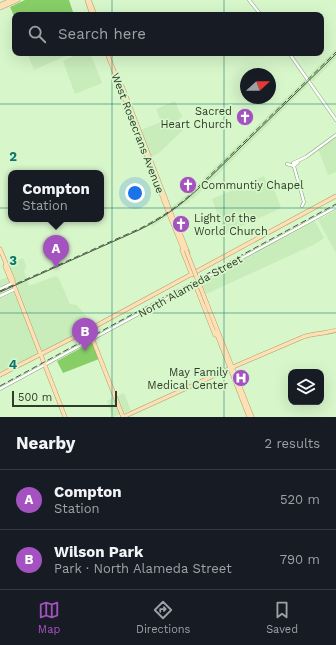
<!DOCTYPE html>
<meta charset="utf-8">
<style>
:root{--surface:#171b24;--page:#242831;--text:#f1f3f6;--muted:#9ea1a6;--line:#363941;--accent:#a552c1}
body{margin:0;font-family:"Work Sans",sans-serif;background:var(--page);color:var(--text)}
.controls{position:absolute;right:12px;bottom:12px;display:grid;overflow:hidden;border-radius:8px;box-shadow:0 4px 16px #0002}
.controls button{width:36px;height:36px;display:grid;place-items:center;padding:0;border:0;border-bottom:1px solid var(--line);background:var(--surface);color:var(--text);font:20px sans-serif}
.compass{position:absolute;left:240px;top:68px;width:36px;height:36px;border-radius:50%;background:var(--surface);box-shadow:0 4px 16px #0002;rotate:69deg}
.scale{position:absolute;left:12px;bottom:10px;width:105px;box-sizing:border-box;padding-left:4px;border:2px solid #303c2b;border-top:0;font-size:11px;line-height:14px;white-space:nowrap;color:#303c2b;-webkit-text-stroke:3px #d7f6ca;paint-order:stroke}
.you{position:absolute;left:135px;top:193px;width:14px;height:14px;margin:-10px;border:3px solid #fff;border-radius:50%;background:#1a73e8;box-shadow:0 0 0 6px #1a73e833}
.badge{display:grid;place-items:center;width:26px;height:26px;border-radius:50%;background:var(--accent);color:#fff;font-size:13px;font-weight:700}
.pin{position:absolute;translate:-50% -33px;filter:drop-shadow(0 1px 2px #0008)}
.pin::after{content:'';position:absolute;top:21px;width:14px;height:12px;background:inherit;clip-path:polygon(0 0,100% 0,50% 100%)}
.popup{position:absolute;left:8px;top:170px;width:96px;height:52px;box-sizing:border-box;display:grid;place-content:center;border-radius:8px;background:var(--surface);filter:drop-shadow(0 1px 3px #0005);font-size:13px;white-space:nowrap;color:var(--muted)}
.popup b{font-size:15px;color:var(--text)}
.popup::after{content:'';position:absolute;left:50%;top:100%;margin-left:-8px;border:8px solid transparent;border-top-color:var(--surface)}
.list{margin:0;padding:0;list-style:none}
h2{display:flex;justify-content:space-between;align-items:center;height:52px;margin:0;padding:0 16px;font-size:17px}
h2 small{font-size:13px;font-weight:400;color:var(--muted)}
.list li{display:grid;grid-template-columns:26px 1fr auto;gap:12px;align-items:center;box-sizing:border-box;height:60px;padding:0 16px;border-top:1px solid var(--line)}
.list b{display:block;font-size:15px;white-space:nowrap}
.list p{margin:0;font-size:13px;white-space:nowrap;color:var(--muted)}
.list em{font-size:13px;font-style:normal;color:var(--muted)}
.icon{flex:none;width:22px;height:22px;fill:none;stroke:currentColor;stroke-width:2;stroke-linecap:round;stroke-linejoin:round}
.map{position:relative;flex:none;width:336px;height:417px;overflow:hidden}
.search{position:absolute;background:var(--surface);box-shadow:0 4px 16px #0002;left:12px;right:12px;top:12px;height:44px;display:flex;align-items:center;gap:10px;box-sizing:border-box;padding:0 14px;border-radius:8px;color:var(--muted);font-size:15px}
.sheet{height:172px;background:var(--surface)}
nav{display:flex;justify-content:space-around;align-items:center;box-sizing:border-box;height:56px;border-top:1px solid var(--line);background:var(--surface);font-size:11px;color:var(--muted)}
nav a{display:grid;justify-items:center;gap:2px}
nav .on{color:var(--accent)}
.map>svg:first-child{display:block}
</style>
<div class="map">
<svg width="336" height="417" viewBox="0 0 336 417">
<rect width="100%" height="100%" fill="#d7f6ca"/>
<!-- built -->
<path fill="#c8ecba" d="M 336,49 L 336,58 L 313,81 L 311,80 L 307,84 L 308,85 L 193,199 L 190,199 L 189,202 L 182,205 L 152,227 L 150,222 L 162,215 L 190,192 Z
M 27,53 L 72,53 L 34,70 Z
M 80,53 L 90,53 L 102,83 L 75,94 L 63,61 Z
M 175,101 L 180,113 L 181,113 L 182,116 L 176,123 L 183,130 L 159,153 L 151,157 L 141,130 L 161,122 L 156,109 Z
M 336,137 L 336,172 L 328,175 L 318,149 Z
M 264,176 L 270,191 L 274,189 L 281,208 L 225,234 L 212,199 Z
M 336,210 L 336,253 L 318,220 Z
M 315,221 L 324,238 L 313,245 L 206,294 L 201,283 L 203,281 L 208,279 L 210,276 Z
M 23,258 L 26,266 L 24,271 L 29,286 L 56,276 L 58,277 L 70,304 L 77,305 L 86,316 L 90,327 L 0,373 L 0,297 L 2,296 L 0,292 L 0,280 L 13,275 L 9,264 Z
M 124,393 L 131,410 L 113,417 L 107,401 Z"/>
<!-- green -->
<path fill="#87ce67" d="M 25,0 L 69,0 L 74,15 L 56,15 L 55,14 L 51,15 L 15,15 L 15,18 L 10,7 Z
M 92,342 L 99,359 L 63,373 L 57,361 Z"/>
<g fill="none" stroke-linecap="round" stroke-linejoin="round">
<defs>
<path id="minor" d="M 249,0 L 261,15
M 289,53 L 336,120
M 287,164 L 294,166 L 298,162
M 302,206 L 304,202 L 293,163 L 306,157 L 336,135
M 0,289 L 13,283
M 0,296 L 15,289
M 0,389 L 336,207"/>
<path id="major" d="M 87,0 L 92,15
M 89,0 L 95,15
M 0,5 L 11,0
M 0,8 L 18,0
M 107,53 L 171,219 L 184,251
M 122,86 L 176,226
M 176,223 L 188,253
M 0,249 L 13,280 L 13,283
M 182,250 L 192,275
M 6,264 L 5,266 L 11,281 L 13,283 L 65,417
M 195,284 L 215,335
M 207,304 L 252,417
M 89,330 L 123,417
M 216,332 L 249,417
M 0,375 L 92,328 L 336,196
M 123,417 L 233,367 L 303,337 C 314,333 325,334 336,330"/>
</defs>
<!-- minor casing -->
<use href="#minor" stroke="#86a37a" stroke-width="3.5"/>
<!-- major casing -->
<use href="#major" stroke="#b49964" stroke-width="4.5"/>
<!-- minor -->
<use href="#minor" stroke="#fff" stroke-width="2.5"/>
<!-- major -->
<use href="#major" stroke="#fde0b5" stroke-width="3.5"/>
<!-- tram -->
<path stroke="#475641" stroke-width="1" d="M 0,292 L 139,230 C 162,219 181,205 199,188 L 336,54"/>
<!-- rail -->
<path stroke="#475641" stroke-width="1" stroke-dasharray="6 3" stroke-linecap="butt" d="M 0,291 L 141,228 C 160,218 178,207 193,192 L 336,52
M 0,386 L 336,204"/>
<defs>
<path id="major-bridge" d="M 186,250 L 207,304"/>
</defs>
<!-- major-bridge casing -->
<use href="#major-bridge" stroke="#b49964" stroke-width="4.5" stroke-linecap="butt"/>
<!-- major-bridge -->
<use href="#major-bridge" stroke="#fde0b5" stroke-width="3.5"/>
</g>
<!-- grid -->
<path fill="none" stroke="#0f766e" stroke-width="1" stroke-opacity="0.55" d="M 112,0 L 112,15M 224,0 L 224,15M 112,53 L 112,417M 224,53 L 224,417M 0,104 L 336,104M 0,208 L 336,208M 0,313 L 336,313"/>
<!-- icons -->
<defs>
<symbol id="church-disc" viewBox="-11 -11 22 22"><circle r="9.5" fill="#a552c1" stroke="#d7f6ca"/><path d="M-1.2-6h2.4v3.5h3.3v2.4h-3.3V6h-2.4V-.1h-3.3v-2.4h3.3Z" fill="#fff"/></symbol>
<symbol id="hospital-disc" viewBox="-11 -11 22 22"><circle r="9.5" fill="#a552c1" stroke="#d7f6ca"/><path d="M-5-5h3v3.5h4V-5h3V5h-3V1.5h-4V5h-3Z" fill="#fff"/></symbol>
</defs>
<g fill-rule="evenodd">
<use href="#church-disc" x="235" y="107" width="20" height="20"/>
<use href="#church-disc" x="178" y="175" width="20" height="20"/>
<use href="#church-disc" x="171" y="214" width="20" height="20"/>
<use href="#hospital-disc" x="231" y="368" width="20" height="20"/>
</g>
<g text-anchor="middle" stroke-width="3.5" stroke-linejoin="round" paint-order="stroke">
<!-- poi labels -->
<g font-size="11" fill="#303c2b" stroke="#d7f6ca" text-anchor="end">
<text x="232" y="115">Sacred<tspan x="232" dy="13">Heart Church</tspan></text>
<text x="201" y="189" text-anchor="start">Communtiy Chapel</text>
<text x="194" y="222" text-anchor="start">Light of the<tspan x="194" dy="13">World Church</tspan></text>
<text x="228" y="376">May Family<tspan x="228" dy="13">Medical Center</tspan></text>
</g>
<!-- street labels -->
<g font-size="11" fill="#303c2b" stroke="#d7f6ca">
<text transform="translate(138 133) rotate(69)" y="4">West Rosecrans Avenue</text>
<text transform="translate(190 286) rotate(-29)" y="4">North Alameda Street</text>
</g>
</g>
<g font-size="13" text-anchor="middle" font-weight="bold" fill="#0f766e" stroke="#d7f6ca" stroke-width="3.5" stroke-linejoin="round" paint-order="stroke">
<text x="13" y="161">2</text>
<text x="13" y="265">3</text>
<text x="13" y="369">4</text>
</g>
</svg>
<div class="controls">
<button><svg class="icon" aria-label="layers" viewBox="0 0 24 24"><path d="M12 4l9 5-9 5-9-5zM3 14l9 5 9-5"/></svg></button>
</div>
<svg class="compass" viewBox="-18 -18 36 36"><path d="M0-13l5 13h-10z" fill="#e53935"/><path d="M0 13l5-13h-10z" fill="#9ea1a6"/></svg>
<div class="scale">500 m</div>
<div class="you"></div>
<div class="pin badge" style="left:56px;top:268px">A</div>
<div class="popup"><b>Compton</b>Station</div>
<div class="pin badge" style="left:85px;top:351px">B</div>
<div class="search"><svg class="icon" aria-label="search" viewBox="0 0 24 24"><circle cx="10" cy="10" r="6"/><path d="M15 15l6 6"/></svg>Search here</div>
</div>
<section class="sheet">
<h2>Nearby<small>2 results</small></h2>
<ul class="list">
<li><span class="badge">A</span><div><b>Compton</b><p>Station</p></div><em>520 m</em></li>
<li><span class="badge">B</span><div><b>Wilson Park</b><p>Park · North Alameda Street</p></div><em>790 m</em></li>
</ul>
</section>
<nav>
<a class="on"><svg class="icon" aria-label="map" viewBox="0 0 24 24"><path d="M3 6l6-2 6 2 6-2v14l-6 2-6-2-6 2zM9 4v14M15 6v14"/></svg>Map</a>
<a><svg class="icon" aria-label="directions" viewBox="0 0 24 24"><path d="M12 3l9 9-9 9-9-9zM9 14v-3h6M13 9l2 2-2 2"/></svg>Directions</a>
<a><svg class="icon" aria-label="saved" viewBox="0 0 24 24"><path d="M7 4h10v16l-5-4-5 4z"/></svg>Saved</a>
</nav>
